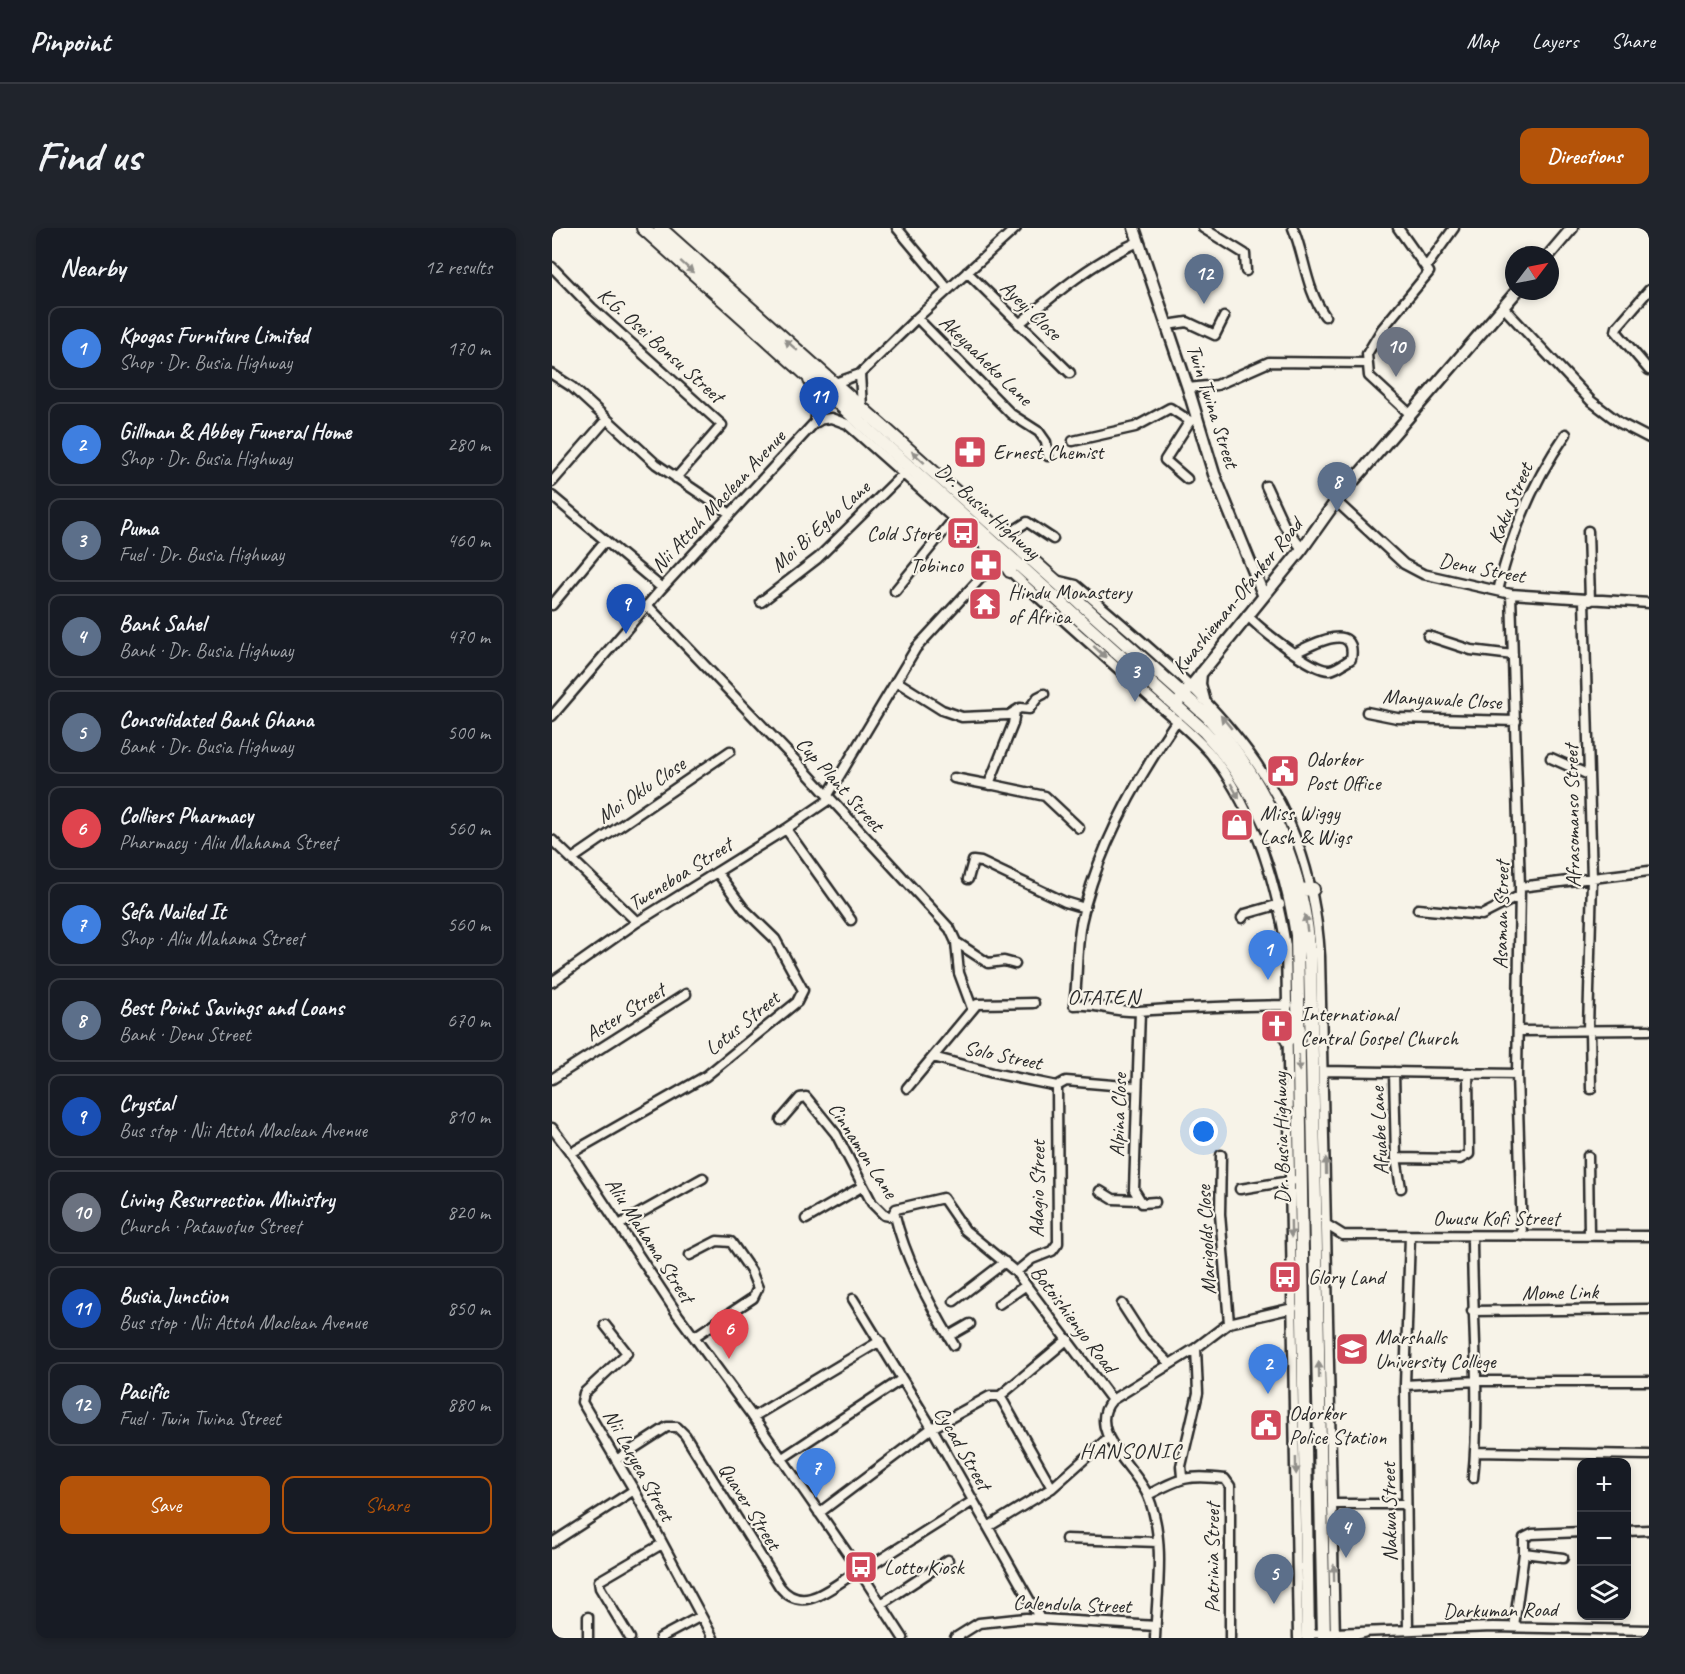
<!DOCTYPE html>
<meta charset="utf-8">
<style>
:root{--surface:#171b24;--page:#20242c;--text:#f1f3f6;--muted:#9ea1a6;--line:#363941;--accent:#b45309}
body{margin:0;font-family:Caveat,sans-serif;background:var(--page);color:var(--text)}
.controls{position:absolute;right:18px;bottom:18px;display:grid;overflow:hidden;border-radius:12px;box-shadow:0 3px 9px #0003}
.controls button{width:54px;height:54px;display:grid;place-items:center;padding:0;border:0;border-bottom:2px solid var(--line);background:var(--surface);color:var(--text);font:30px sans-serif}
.compass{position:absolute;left:953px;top:18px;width:54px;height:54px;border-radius:50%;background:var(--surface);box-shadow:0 3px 9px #0003;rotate:58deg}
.you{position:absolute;left:652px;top:904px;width:21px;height:21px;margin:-15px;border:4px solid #fff;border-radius:50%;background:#1a73e8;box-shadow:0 0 0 9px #1a73e833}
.badge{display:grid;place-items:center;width:39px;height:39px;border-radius:50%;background:var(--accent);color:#fff;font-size:20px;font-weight:700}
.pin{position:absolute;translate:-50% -50px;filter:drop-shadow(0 2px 3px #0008)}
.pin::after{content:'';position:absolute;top:32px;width:21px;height:18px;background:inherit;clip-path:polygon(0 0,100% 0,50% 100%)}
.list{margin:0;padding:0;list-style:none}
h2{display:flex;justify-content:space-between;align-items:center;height:78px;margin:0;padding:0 24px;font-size:26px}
h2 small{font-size:20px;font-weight:400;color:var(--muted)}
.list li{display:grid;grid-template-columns:39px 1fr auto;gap:18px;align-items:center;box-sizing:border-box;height:84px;margin:0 12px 12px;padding:0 12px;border:2px solid var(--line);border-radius:12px}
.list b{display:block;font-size:22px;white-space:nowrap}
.list p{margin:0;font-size:20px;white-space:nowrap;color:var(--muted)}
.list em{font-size:20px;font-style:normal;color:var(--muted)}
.actions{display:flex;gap:12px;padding:18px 24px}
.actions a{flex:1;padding:14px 0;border:2px solid var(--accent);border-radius:12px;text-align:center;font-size:21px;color:var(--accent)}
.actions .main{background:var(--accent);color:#fff}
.icon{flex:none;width:33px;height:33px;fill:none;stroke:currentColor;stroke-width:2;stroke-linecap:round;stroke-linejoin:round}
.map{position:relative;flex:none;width:1097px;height:1410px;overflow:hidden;border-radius:12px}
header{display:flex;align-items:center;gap:36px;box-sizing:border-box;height:84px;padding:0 30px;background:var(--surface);border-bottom:2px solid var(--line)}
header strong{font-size:28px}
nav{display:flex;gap:33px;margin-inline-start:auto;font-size:21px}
.intro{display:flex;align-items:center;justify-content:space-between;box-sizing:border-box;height:144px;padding:0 36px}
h1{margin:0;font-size:42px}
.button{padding:15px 27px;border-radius:12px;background:var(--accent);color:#fff;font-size:21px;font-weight:700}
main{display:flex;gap:36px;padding:0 36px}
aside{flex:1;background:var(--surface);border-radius:12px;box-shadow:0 3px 9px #0003}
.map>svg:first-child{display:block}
</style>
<header>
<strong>Pinpoint</strong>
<nav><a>Map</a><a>Layers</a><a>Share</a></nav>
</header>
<div class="intro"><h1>Find us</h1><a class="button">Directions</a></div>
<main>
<aside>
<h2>Nearby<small>12 results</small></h2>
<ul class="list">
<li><span class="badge" style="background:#3f7fe0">1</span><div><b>Kpogas Furniture Limited</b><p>Shop · Dr. Busia Highway</p></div><em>170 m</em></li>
<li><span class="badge" style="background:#3f7fe0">2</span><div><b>Gillman &amp; Abbey Funeral Home</b><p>Shop · Dr. Busia Highway</p></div><em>280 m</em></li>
<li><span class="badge" style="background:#5c6f8a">3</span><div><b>Puma</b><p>Fuel · Dr. Busia Highway</p></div><em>460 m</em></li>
<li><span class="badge" style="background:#5c6f8a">4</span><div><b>Bank Sahel</b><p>Bank · Dr. Busia Highway</p></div><em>470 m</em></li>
<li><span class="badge" style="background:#5c6f8a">5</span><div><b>Consolidated Bank Ghana</b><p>Bank · Dr. Busia Highway</p></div><em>500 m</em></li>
<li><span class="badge" style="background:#e0444e">6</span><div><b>Colliers Pharmacy</b><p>Pharmacy · Aliu Mahama Street</p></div><em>560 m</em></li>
<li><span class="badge" style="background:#3f7fe0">7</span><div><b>Sefa Nailed It</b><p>Shop · Aliu Mahama Street</p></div><em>560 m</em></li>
<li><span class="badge" style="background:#5c6f8a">8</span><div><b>Best Point Savings and Loans</b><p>Bank · Denu Street</p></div><em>670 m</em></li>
<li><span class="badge" style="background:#1a4fb4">9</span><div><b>Crystal</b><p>Bus stop · Nii Attoh Maclean Avenue</p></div><em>810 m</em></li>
<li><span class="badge" style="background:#6b7280">10</span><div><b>Living Resurrection Ministry</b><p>Church · Patawotuo Street</p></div><em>820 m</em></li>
<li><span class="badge" style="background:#1a4fb4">11</span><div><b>Busia Junction</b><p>Bus stop · Nii Attoh Maclean Avenue</p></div><em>850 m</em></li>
<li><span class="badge" style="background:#5c6f8a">12</span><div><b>Pacific</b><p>Fuel · Twin Twina Street</p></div><em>880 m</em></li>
</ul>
<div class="actions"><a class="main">Save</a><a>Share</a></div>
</aside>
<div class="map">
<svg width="1097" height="1410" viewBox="0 0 1097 1410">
<rect width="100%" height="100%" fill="#f7f3e8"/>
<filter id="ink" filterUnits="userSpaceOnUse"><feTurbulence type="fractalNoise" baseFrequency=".0167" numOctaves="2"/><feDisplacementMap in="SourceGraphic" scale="12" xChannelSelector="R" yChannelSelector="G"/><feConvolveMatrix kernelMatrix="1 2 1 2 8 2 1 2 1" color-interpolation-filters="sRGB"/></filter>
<g filter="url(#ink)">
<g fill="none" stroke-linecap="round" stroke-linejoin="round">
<defs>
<path id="minor" d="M 345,0 L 396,61
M 651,0 L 693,26 L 694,43
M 741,0 C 753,29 754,62 773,88
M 846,0 L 877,44 L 830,101 L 815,126 L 817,148 L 858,186
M 0,39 L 40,80 L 170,197 L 124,250
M 874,39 L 902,0
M 415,44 L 518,145
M 1097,62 L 1065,99 L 1064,103 L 1097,142
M 951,79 L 1039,173 L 1068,195 L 1097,210
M 365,90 L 459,186 L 487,204 L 494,214 L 496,228
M 467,96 C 505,64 541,34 586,14
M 615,97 L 635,94 L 663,107 L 672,89
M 0,146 L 20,159 L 104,236 L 177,285
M 308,146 L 310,179
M 283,155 L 308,146 L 365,90 L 464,0
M 636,160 L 665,157 L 717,134 L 815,135
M 521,213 L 583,199 L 618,180 L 638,193 L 645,192
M 635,251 L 613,232 L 638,193
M 0,254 L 54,192
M 714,258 L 732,297 L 750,321
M 0,268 L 110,360
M 784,273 L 852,336 L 871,346 L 959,366 L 1097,375
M 1036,303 L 1038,373
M 453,308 L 475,294 L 501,311
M 456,341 C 501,384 548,424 594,466 C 616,486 639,503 658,525 C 702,579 723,650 734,718 L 746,1410
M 503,352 L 524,357 C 652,466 757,547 768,728 L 783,1410
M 343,363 L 401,292
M 946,363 C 959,305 980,255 1014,206
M 959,366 L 968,659 L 965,846 L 970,1008
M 1032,372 L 1040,651 L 1036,802
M 209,374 L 266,330 L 350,247
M 0,377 L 53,313
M 95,377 L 244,533 L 398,701 L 404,714 L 436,735 L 452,733 L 463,736
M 695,387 C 707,400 761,444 778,442 C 785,441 792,435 799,431 C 806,391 757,418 743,425
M 876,408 L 919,422 L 961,427
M 344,453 L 390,482 L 410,489 L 457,487 L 468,480 L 477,481 L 486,469 L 492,466
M 463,483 L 461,496 L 437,556 L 493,568 L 527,600
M 815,484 L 845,490 L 964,493
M 0,488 L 110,360 L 265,192 L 279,190 L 295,196 L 447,331
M 625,492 C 584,552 544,623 529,695 C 524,722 526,750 522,777 C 544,775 565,785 587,783 C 636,779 686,778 736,777
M 999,530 L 1037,547
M 402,550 L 439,557
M 276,567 L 364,420 L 446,331
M 234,601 L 299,692
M 0,612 L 85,694
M 20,631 L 178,523
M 416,651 L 421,633 L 429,634 L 513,674 L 533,680
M 968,659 L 1097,643
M 866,681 L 930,687 L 967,668
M 690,690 L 693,686 L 728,676
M 404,714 L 407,745 L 420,780
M 0,754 L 85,694 L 234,601 L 278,571
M 588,783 L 582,962 L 590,975 L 603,974
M 1038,802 L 1039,861
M 966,803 L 1097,802
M 381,829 L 441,845 L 505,858 L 514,853 L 584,859
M 771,843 L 965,846
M 842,844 L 844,930 L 849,960
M 0,851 L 134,766
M 355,860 L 425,776 L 482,775
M 229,892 L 248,870 L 254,869 L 284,906 L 320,975 L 332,987 L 343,989
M 0,900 L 19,925 L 126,1087 L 201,1189 L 307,1342 L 351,1410
M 19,925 L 154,848 L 245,774 L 251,762 L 223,711 L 192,681 L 165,644
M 669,927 L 668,986 L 677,1095
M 1036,928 L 1037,1008
M 844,930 L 908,931 L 917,926 L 916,845
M 688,961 L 744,952
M 548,963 L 561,971 L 586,972
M 254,991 L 311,958
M 67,997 L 151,950
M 775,997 L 791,1007 L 1097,1008
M 920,1008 C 920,1089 929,1170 921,1250
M 138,1027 L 165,1013 L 179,1014 L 199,1043 L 206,1060 L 201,1070 L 142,1109
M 464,1044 L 480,1031 L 500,1023 L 506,1015 L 505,858
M 301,1071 L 380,1200 L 487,1389
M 402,1073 L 453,1034
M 447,1076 L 473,1058
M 570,1076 L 592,1110 L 617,1135
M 920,1083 L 1097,1081
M 53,1097 L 75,1125 L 32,1165 L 30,1174 L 82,1262 L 161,1410
M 397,1108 L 418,1096
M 402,1117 C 377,1076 353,1031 342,984 L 344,981 L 391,970 L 413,1002 L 464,1044 L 560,1172 C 532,1203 585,1240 596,1268 C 614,1310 605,1365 603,1410
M 853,1157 L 925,1153 L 1097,1153
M 448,1168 L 500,1260
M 560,1172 L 644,1120 L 677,1095 L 741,1080
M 201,1189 L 328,1113
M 924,1224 L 1097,1227
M 229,1231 L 350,1151
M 64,1232 L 115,1199 L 125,1199 L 133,1207 L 228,1359 C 252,1389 282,1356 306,1343 C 311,1340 318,1338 323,1335 L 421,1273
M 630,1249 L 629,1238 L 646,1165 L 644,1120
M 596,1267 C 628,1250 636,1246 673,1251 L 678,1258 L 678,1410
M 781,1276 L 853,1276
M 267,1285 L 380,1200 L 438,1168 L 448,1168 L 516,1111
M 436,1299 L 500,1260 L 556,1210
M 1074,1303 L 1097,1302
M 514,1311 L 606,1314
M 0,1315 L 82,1262
M 972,1325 L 1011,1330
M 329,1376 L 396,1332
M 962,1399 L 972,1325 L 972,1310 L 980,1306 L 1030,1304
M 856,1402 L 853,1157 L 858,1008
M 755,1406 L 941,1399 L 1097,1402
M 36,1410 L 36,1389
M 78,1410 L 48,1360 L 47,1353 L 110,1316
M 108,1410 L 149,1388
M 403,1410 L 427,1395 L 474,1390 L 604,1398
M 793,1410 L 812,1405"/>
<path id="major" d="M 582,0 L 636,160 L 662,246 L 711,366
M 997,27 L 1020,0
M 649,445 L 648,456 L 652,471
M 627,473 L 750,321 L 784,273 L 965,63"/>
<path id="highway" d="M 91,0 L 652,503 C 706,561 733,630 745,707 L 756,1410
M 108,0 L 655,488 C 716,555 752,642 758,732 L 772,1410
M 258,152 L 267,170 L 265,192
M 443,319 L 458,343
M 748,662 L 761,661
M 735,812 L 747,801"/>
</defs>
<!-- minor casing -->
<use href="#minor" stroke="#2b2b2b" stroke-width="13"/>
<!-- major casing -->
<use href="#major" stroke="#2b2b2b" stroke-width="15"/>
<!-- highway casing -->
<use href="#highway" stroke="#2b2b2b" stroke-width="16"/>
<!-- minor -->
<use href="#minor" stroke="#f7f3e8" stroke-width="8"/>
<!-- major -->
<use href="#major" stroke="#f7f3e8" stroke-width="10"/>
<!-- highway -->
<use href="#highway" stroke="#f7f3e8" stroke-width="12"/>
</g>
<!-- one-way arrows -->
<defs><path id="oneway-solid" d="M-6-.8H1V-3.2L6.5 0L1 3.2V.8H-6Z" transform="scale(1.5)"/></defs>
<g fill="#918f8a">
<use href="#oneway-solid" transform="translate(135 39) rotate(42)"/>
<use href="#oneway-solid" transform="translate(239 117) rotate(-139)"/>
<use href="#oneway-solid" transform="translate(366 229) rotate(-138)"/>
<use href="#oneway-solid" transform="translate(548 424) rotate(42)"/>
<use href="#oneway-solid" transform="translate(674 494) rotate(-130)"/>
<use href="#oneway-solid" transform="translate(683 563) rotate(60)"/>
<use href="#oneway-solid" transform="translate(754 695) rotate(-99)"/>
<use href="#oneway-solid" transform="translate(747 835) rotate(89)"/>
<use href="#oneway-solid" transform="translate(774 938) rotate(-91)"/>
<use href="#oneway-solid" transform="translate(739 1001) rotate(89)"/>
<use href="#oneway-solid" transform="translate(767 1142) rotate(-91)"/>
<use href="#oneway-solid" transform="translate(744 1238) rotate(89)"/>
<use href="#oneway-solid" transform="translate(782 1345) rotate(-91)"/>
</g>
</g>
<!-- icons -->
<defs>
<symbol id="pharmacy-square" viewBox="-11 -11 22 22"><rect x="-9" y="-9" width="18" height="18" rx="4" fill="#d1495b" stroke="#f7f3e8"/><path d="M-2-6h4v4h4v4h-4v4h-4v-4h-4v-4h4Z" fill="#fff"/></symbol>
<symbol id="bus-square" viewBox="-11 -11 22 22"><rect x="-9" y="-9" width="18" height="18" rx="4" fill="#d1495b" stroke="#f7f3e8"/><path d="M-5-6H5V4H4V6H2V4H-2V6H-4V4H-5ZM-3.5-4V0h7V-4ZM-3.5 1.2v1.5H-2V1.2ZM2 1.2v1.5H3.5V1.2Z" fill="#fff"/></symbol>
<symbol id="temple-square" viewBox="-11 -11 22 22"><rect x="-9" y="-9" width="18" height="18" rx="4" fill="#d1495b" stroke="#f7f3e8"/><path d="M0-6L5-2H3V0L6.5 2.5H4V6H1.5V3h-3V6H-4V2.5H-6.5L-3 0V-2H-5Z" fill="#fff"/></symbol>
<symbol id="civic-square" viewBox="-11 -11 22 22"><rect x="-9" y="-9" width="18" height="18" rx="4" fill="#d1495b" stroke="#f7f3e8"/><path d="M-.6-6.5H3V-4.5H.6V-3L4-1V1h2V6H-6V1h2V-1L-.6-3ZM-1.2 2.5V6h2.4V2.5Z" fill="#fff"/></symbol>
<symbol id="shop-square" viewBox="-11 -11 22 22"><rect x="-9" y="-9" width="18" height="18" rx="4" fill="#d1495b" stroke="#f7f3e8"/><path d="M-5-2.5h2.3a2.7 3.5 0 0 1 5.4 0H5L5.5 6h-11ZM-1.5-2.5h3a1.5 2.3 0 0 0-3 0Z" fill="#fff"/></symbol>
<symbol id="church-square" viewBox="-11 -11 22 22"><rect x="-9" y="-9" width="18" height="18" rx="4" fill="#d1495b" stroke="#f7f3e8"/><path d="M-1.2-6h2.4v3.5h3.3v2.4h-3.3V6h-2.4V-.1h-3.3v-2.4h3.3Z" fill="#fff"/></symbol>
<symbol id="university-square" viewBox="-11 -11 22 22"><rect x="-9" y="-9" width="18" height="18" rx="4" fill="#d1495b" stroke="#f7f3e8"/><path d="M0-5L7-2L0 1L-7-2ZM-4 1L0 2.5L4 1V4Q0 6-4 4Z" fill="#fff"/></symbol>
</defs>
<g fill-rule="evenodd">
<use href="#pharmacy-square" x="399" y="205" width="38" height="38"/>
<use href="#bus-square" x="392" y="286" width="38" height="38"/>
<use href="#pharmacy-square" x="415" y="318" width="38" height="38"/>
<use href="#temple-square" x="414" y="357" width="38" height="38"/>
<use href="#civic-square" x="712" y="524" width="38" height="38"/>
<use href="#shop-square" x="666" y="578" width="38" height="38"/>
<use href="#church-square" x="706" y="779" width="38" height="38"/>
<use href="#bus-square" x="714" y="1030" width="38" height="38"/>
<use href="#university-square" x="781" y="1102" width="38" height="38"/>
<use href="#civic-square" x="695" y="1178" width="38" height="38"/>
<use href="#bus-square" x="290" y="1320" width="38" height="38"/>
</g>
<g text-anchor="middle" stroke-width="4.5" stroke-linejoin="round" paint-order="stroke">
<!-- street labels -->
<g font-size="21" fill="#2b2b2b" stroke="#f7f3e8">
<text transform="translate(479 82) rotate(44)" y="7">Ayeyi Close</text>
<text transform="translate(109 117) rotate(42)" y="7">K.G. Osei Bonsu Street</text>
<text transform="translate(434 132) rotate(44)" y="7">Akeyaaheko Lane</text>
<text transform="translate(661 178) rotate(72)" y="7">Twin Twina Street</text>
<text transform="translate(166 273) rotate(-47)" y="7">Nii Attoh Maclean Avenue</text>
<text transform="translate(958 275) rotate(-67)" y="7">Kaku Street</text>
<text transform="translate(436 283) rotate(42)" y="7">Dr. Busia Highway</text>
<text transform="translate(268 298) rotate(-42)" y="7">Moi Bi Egbo Lane</text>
<text transform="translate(930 340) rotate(11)" y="7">Denu Street</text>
<text transform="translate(685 368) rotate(-51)" y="7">Kwashieman-Ofankor Road</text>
<text transform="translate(890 471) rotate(3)" y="7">Manyawale Close</text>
<text transform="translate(288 556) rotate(48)" y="7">Cup Plant Street</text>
<text transform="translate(89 562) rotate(-34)" y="7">Moi Oklu Close</text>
<text transform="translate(1020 588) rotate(-91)" y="7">Afrasomanso Street</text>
<text transform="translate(128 646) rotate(-32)" y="7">Tweneboa Street</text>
<text transform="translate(949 687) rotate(-89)" y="7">Asaman Street</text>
<text transform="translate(73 784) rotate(-32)" y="7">Aster Street</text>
<text transform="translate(190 795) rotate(-39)" y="7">Lotus Street</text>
<text transform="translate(451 827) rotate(12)" y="7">Solo Street</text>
<text transform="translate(566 887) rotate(-88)" y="7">Alpina Close</text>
<text transform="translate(827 903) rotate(-93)" y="7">Afuabe Lane</text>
<text transform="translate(729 910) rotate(-91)" y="7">Dr. Busia Highway</text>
<text transform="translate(311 922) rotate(57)" y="7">Cinnamon Lane</text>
<text transform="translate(485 961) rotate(-89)" y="7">Adagio Street</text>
<text x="944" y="997">Owusu Kofi Street</text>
<text transform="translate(98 1012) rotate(57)" y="7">Aliu Mahama Street</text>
<text transform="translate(654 1012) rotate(-93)" y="7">Marigolds Close</text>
<text transform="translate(1008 1064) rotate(-1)" y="7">Mome Link</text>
<text transform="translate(522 1091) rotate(53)" y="7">Botoishienyo Road</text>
<text transform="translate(411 1220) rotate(60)" y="7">Cycad Street</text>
<text transform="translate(87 1237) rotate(61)" y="7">Nii Laryea Street</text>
<text transform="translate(198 1278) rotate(58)" y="7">Quaver Street</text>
<text transform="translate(837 1284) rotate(-91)" y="7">Nakwa Street</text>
<text transform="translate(660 1330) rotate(-90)" y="7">Patrinia Street</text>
<text transform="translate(520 1376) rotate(2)" y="7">Calendula Street</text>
<text transform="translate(948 1382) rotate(-1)" y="7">Darkuman Road</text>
</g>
<!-- poi labels -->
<g font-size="21" fill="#2b2b2b" stroke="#f7f3e8" text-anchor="start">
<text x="441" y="231">Ernest Chemist</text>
<text x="388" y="312" text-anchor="end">Cold Store</text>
<text x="411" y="344" text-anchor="end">Tobinco</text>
<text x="456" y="371">Hindu Monastery<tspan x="456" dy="24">of Africa</tspan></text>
<text x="754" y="538">Odorkor<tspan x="754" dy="24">Post Office</tspan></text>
<text x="708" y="592">Miss Wiggy<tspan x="708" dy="24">Lash &amp; Wigs</tspan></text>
<text x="748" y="793">International<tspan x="748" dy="24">Central Gospel Church</tspan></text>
<text x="756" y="1056">Glory Land</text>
<text x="823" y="1116">Marshalls<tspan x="823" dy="24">University College</tspan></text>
<text x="737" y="1192">Odorkor<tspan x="737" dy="24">Police Station</tspan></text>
<text x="332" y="1346">Lotto Kiosk</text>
</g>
<!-- neighbourhood labels -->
<g font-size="22" letter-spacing="1.5" fill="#2b2b2b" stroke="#f7f3e8">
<text x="552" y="776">OTATEN</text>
<text x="579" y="1230">HANSONIC</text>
</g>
</g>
</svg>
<div class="controls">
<button>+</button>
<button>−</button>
<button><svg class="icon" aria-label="layers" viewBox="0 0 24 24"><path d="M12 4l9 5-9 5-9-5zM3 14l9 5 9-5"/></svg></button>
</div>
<svg class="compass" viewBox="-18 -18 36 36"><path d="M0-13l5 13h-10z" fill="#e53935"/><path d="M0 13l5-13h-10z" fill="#9ea1a6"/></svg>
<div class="you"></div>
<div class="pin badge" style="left:716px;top:752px;background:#3f7fe0">1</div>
<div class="pin badge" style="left:716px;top:1166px;background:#3f7fe0">2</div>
<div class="pin badge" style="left:583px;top:474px;background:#5c6f8a">3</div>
<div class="pin badge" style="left:794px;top:1330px;background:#5c6f8a">4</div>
<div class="pin badge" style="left:722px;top:1376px;background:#5c6f8a">5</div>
<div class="pin badge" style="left:177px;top:1131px;background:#e0444e">6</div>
<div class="pin badge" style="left:264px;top:1270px;background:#3f7fe0">7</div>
<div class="pin badge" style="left:785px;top:284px;background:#5c6f8a">8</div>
<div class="pin badge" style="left:74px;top:406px;background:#1a4fb4">9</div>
<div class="pin badge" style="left:844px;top:149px;background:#6b7280">10</div>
<div class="pin badge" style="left:267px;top:199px;background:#1a4fb4">11</div>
<div class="pin badge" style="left:652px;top:76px;background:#5c6f8a">12</div>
</div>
</main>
